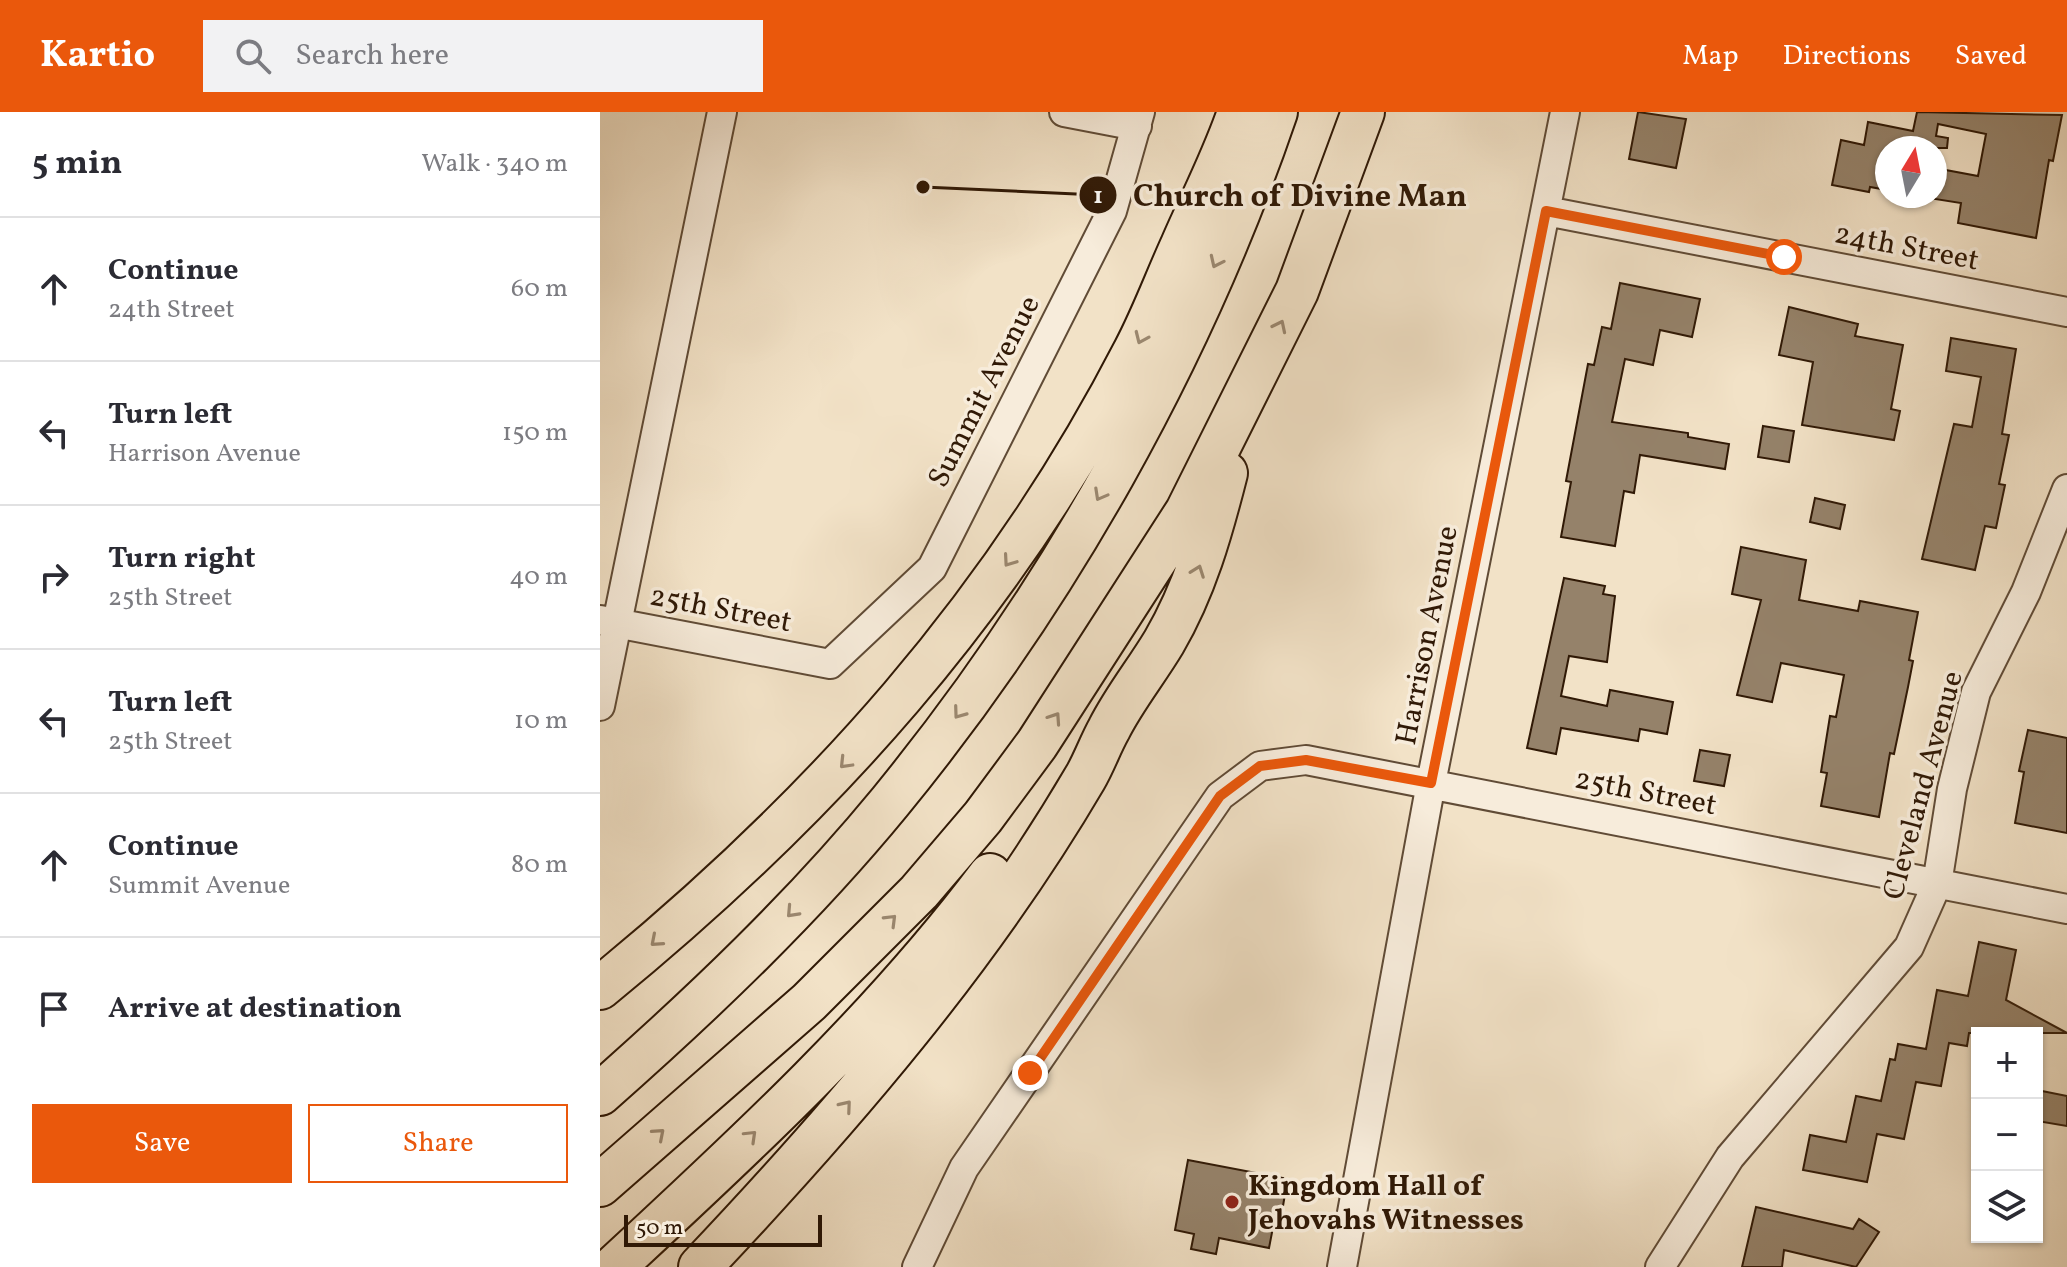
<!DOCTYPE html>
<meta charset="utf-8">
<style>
:root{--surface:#fff;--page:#f2f2f3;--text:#2b2b33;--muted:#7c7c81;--line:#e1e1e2;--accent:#ea580c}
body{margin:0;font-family:Vollkorn,serif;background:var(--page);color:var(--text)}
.controls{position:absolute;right:24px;bottom:24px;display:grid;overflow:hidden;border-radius:0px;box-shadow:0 2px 6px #0004}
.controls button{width:72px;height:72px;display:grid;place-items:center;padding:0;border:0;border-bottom:2px solid var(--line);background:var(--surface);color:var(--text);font:40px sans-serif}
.compass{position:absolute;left:1275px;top:24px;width:72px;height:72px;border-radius:50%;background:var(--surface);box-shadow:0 2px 6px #0004;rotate:10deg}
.scale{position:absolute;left:24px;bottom:20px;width:198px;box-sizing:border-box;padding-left:8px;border:4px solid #301906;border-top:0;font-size:22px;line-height:28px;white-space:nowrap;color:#301906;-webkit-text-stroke:6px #f7ecdb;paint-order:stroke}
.stop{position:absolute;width:24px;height:24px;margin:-18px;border:6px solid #ea580c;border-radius:50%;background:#fff}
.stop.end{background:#ea580c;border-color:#fff;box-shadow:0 2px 8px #0008}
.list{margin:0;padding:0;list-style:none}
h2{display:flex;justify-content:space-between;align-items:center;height:104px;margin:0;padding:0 32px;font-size:34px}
h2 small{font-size:26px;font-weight:400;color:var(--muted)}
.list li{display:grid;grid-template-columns:52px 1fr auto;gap:24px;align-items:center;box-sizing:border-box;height:144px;padding:0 32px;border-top:2px solid var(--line)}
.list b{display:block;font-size:30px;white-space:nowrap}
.list p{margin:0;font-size:26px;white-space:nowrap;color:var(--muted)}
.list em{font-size:26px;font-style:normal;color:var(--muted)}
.actions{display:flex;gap:16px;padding:24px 32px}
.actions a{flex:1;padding:18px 0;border:2px solid var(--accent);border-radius:0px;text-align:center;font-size:28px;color:var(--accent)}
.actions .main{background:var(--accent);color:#fff}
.icon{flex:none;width:44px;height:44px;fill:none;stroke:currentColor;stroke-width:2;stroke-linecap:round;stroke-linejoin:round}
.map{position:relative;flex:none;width:1467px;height:1155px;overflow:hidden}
header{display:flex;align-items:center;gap:48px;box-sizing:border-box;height:112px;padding:0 40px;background:var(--accent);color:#fff}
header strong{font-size:38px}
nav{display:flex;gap:44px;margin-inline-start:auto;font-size:28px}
.search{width:560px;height:72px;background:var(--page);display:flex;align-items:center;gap:20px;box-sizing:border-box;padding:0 28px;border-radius:0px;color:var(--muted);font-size:30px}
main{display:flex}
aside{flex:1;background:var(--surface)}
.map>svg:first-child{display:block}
</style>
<header>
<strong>Kartio</strong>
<div class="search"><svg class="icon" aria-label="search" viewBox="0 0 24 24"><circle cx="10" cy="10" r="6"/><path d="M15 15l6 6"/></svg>Search here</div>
<nav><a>Map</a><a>Directions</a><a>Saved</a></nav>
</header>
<main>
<aside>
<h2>5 min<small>Walk · 340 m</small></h2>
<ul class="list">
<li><svg class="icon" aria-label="ahead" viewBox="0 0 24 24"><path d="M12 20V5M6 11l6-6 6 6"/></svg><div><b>Continue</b><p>24th Street</p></div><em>60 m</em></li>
<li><svg class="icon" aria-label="left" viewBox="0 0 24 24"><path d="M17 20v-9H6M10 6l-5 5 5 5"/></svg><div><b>Turn left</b><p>Harrison Avenue</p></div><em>150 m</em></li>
<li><svg class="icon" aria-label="right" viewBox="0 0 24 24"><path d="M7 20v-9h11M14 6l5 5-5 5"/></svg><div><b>Turn right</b><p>25th Street</p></div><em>40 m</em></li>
<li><svg class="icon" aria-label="left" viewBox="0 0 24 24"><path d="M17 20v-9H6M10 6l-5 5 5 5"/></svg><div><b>Turn left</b><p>25th Street</p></div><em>10 m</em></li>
<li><svg class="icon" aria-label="ahead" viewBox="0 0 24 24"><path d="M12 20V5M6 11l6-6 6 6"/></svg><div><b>Continue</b><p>Summit Avenue</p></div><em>80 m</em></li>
<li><svg class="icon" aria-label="arrive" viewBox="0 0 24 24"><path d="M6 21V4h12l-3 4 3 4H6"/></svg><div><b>Arrive at destination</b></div></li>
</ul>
<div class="actions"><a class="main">Save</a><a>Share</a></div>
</aside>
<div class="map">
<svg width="1467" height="1155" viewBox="0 0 1467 1155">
<rect width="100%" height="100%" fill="#f2e2c7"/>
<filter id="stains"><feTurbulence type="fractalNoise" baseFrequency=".0025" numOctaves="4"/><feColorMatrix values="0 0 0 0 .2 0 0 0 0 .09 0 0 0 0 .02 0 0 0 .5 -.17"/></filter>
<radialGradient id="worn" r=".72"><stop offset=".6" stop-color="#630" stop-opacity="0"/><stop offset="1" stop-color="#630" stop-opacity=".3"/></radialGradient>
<!-- building -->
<path fill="#95826a" stroke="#301906" stroke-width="2" d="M 1038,0 L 1086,7 L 1076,56 L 1029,47 Z
M 1317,0 L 1462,3 L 1453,49 L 1449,48 L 1436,126 L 1358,111 L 1361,91 L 1335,87 L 1335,56 L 1378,64 L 1386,22 L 1338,12 L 1336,24 L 1348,26 L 1347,36 L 1287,36 L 1287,78 L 1270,75 L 1269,80 L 1232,73 L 1241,28 L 1264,33 L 1268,10 L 1313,19 Z
M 1020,171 L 1100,187 L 1092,225 L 1060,218 L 1053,253 L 1025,247 L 1012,310 L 1088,321 L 1088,325 L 1129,332 L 1125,357 L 1040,343 L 1034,381 L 1024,379 L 1015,434 L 961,425 L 971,370 L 966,369 L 988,252 L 994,253 L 1002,215 L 1011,217 Z
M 1189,195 L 1258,212 L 1255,224 L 1303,233 L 1291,297 L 1300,299 L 1294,328 L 1202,313 L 1213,250 L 1179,243 Z
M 1351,226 L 1416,237 L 1402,322 L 1409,323 L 1399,372 L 1405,373 L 1396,416 L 1385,414 L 1375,458 L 1322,447 L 1354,312 L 1372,315 L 1381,265 L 1346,259 Z
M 1163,314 L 1194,319 L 1189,350 L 1158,345 Z
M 1215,386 L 1245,393 L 1240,417 L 1210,410 Z
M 1141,435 L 1206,448 L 1199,488 L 1258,499 L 1260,489 L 1318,500 L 1309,548 L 1313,549 L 1308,575 L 1294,642 L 1290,641 L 1279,705 L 1221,694 L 1227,661 L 1221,660 L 1230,604 L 1236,605 L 1244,563 L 1181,551 L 1172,590 L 1137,583 L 1161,488 L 1132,482 Z
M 964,466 L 1005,474 L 1003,482 L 1015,484 L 1007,550 L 969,544 L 961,584 L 1007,594 L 1010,578 L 1073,590 L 1067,622 L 1040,617 L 1038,629 L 961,616 L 956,642 L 927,636 Z
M 1428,618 L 1467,626 L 1467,721 L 1415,711 L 1424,660 L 1419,659 Z
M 1100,638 L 1130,643 L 1124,674 L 1094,669 Z
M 1379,830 L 1416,838 L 1406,888 L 1467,921 L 1369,921 L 1367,934 L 1349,931 L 1341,974 L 1316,970 L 1304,1027 L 1277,1022 L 1267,1070 L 1203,1058 L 1210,1023 L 1246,1030 L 1256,984 L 1281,989 L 1290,947 L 1295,948 L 1298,932 L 1326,937 L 1337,878 L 1368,884 Z
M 1437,978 L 1467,984 L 1467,1014 L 1437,1009 Z
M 588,1048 L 683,1066 L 681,1075 L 686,1076 L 681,1106 L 675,1105 L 669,1136 L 619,1126 L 616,1142 L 591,1137 L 594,1122 L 575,1118 Z
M 1156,1095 L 1253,1117 L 1259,1107 L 1279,1120 L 1256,1155 L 1184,1138 L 1182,1155 L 1142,1155 Z"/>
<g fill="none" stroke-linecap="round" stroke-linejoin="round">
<defs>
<path id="minor" d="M 464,0 L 537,14
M 946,99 L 1467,200
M 0,508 L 230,552 L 332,456 L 512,99 L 540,0
M 0,594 L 122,0
M 317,1155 L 364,1056 L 620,684 L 660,654 L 706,648 L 1467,797
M 742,1155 L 831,671 L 965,0
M 1060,1155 L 1130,1045 L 1309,835 L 1337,772 L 1352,677 L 1376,580 L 1426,480 L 1467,377"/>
<path id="highway" d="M 0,876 C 222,695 403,494 535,238 C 553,204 566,168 582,133 C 601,89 624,45 639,0
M 0,982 C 103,891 203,796 290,690 C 457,486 591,249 676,0
M 0,1073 L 209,890 L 319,780 L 383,705 L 437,632 L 587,399 L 697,179 L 763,0
M 14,1155 C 146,1033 282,907 390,763
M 100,1155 C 242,1005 380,845 485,666 C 494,651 500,633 509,617 C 524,587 546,560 564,530 C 595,477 611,420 626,361"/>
</defs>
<!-- minor casing -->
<use href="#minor" stroke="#604b36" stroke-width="32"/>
<!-- highway casing -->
<use href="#highway" stroke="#301906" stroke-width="46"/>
<!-- minor -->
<use href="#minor" stroke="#f7ecdb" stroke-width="28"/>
<!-- highway -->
<use href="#highway" stroke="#f2e2c7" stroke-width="42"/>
</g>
<!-- one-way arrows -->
<defs><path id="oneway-chevron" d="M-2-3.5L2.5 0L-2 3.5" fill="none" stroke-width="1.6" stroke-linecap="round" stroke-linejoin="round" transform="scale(2)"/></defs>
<g stroke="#9b8870">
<use href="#oneway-chevron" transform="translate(616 150) rotate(115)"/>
<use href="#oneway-chevron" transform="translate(680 214) rotate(-64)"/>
<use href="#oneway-chevron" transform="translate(541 226) rotate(114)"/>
<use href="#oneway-chevron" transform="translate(500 383) rotate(119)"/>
<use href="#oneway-chevron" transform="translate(409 449) rotate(125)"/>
<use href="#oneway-chevron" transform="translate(598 459) rotate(-70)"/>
<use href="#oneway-chevron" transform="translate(359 601) rotate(126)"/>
<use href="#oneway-chevron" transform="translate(455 606) rotate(-56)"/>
<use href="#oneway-chevron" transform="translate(245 651) rotate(134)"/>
<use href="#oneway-chevron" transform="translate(192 800) rotate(133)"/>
<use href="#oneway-chevron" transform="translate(291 808) rotate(-45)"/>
<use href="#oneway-chevron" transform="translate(56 829) rotate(139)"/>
<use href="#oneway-chevron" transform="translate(246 994) rotate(-50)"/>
<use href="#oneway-chevron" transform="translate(59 1022) rotate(-41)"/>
<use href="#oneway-chevron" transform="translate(151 1024) rotate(-44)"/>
</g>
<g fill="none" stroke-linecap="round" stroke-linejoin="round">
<!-- route -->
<path stroke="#ea580c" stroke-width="10" d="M 430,961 L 620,684 L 660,654 L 706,648 L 831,671 L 946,99 L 1184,145"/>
</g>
<!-- markers -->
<circle fill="#8f2418" stroke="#f7ecdb" stroke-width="3" cx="632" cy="1090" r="8"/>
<g text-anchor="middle" stroke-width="7" stroke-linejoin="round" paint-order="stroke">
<!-- street labels -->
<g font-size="30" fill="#301906" stroke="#f7ecdb">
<text transform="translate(1307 134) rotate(11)" y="10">24th Street</text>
<text transform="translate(383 279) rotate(-63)" y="10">Summit Avenue</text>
<text transform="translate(121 496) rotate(11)" y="10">25th Street</text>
<text transform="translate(826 523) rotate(-79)" y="10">Harrison Avenue</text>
<text transform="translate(1322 673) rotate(-75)" y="10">Cleveland Avenue</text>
<text transform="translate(1046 679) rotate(11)" y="10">25th Street</text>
</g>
<!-- poi labels -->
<g font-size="30" font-weight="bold" fill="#301906" stroke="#f7ecdb" text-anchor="start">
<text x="648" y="1083">Kingdom Hall of<tspan x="648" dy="34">Jehovahs Witnesses</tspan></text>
</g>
</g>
<!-- callouts -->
<path fill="none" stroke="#301906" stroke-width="3" d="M323 75L498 83"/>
<g fill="#301906" stroke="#f7ecdb" stroke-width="3">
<circle cx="323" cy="75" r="8"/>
<circle cx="498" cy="83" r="20"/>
</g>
<g font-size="24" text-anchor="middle" font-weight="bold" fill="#fff">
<text x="498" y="91">1</text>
</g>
<g font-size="32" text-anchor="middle" font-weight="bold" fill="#301906" stroke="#f7ecdb" stroke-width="7" stroke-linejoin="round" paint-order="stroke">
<text x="700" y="94">Church of Divine Man</text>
</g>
<rect width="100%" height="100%" filter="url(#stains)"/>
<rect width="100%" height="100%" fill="url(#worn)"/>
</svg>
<div class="controls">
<button>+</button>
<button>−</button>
<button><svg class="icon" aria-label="layers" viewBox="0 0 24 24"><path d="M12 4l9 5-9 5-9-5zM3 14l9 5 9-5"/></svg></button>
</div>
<svg class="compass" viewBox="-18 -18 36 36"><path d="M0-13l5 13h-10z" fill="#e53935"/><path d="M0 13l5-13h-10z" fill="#7c7c81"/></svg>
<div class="scale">50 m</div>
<div class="stop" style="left:1184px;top:145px"></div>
<div class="stop end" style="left:430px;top:961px"></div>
</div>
</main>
